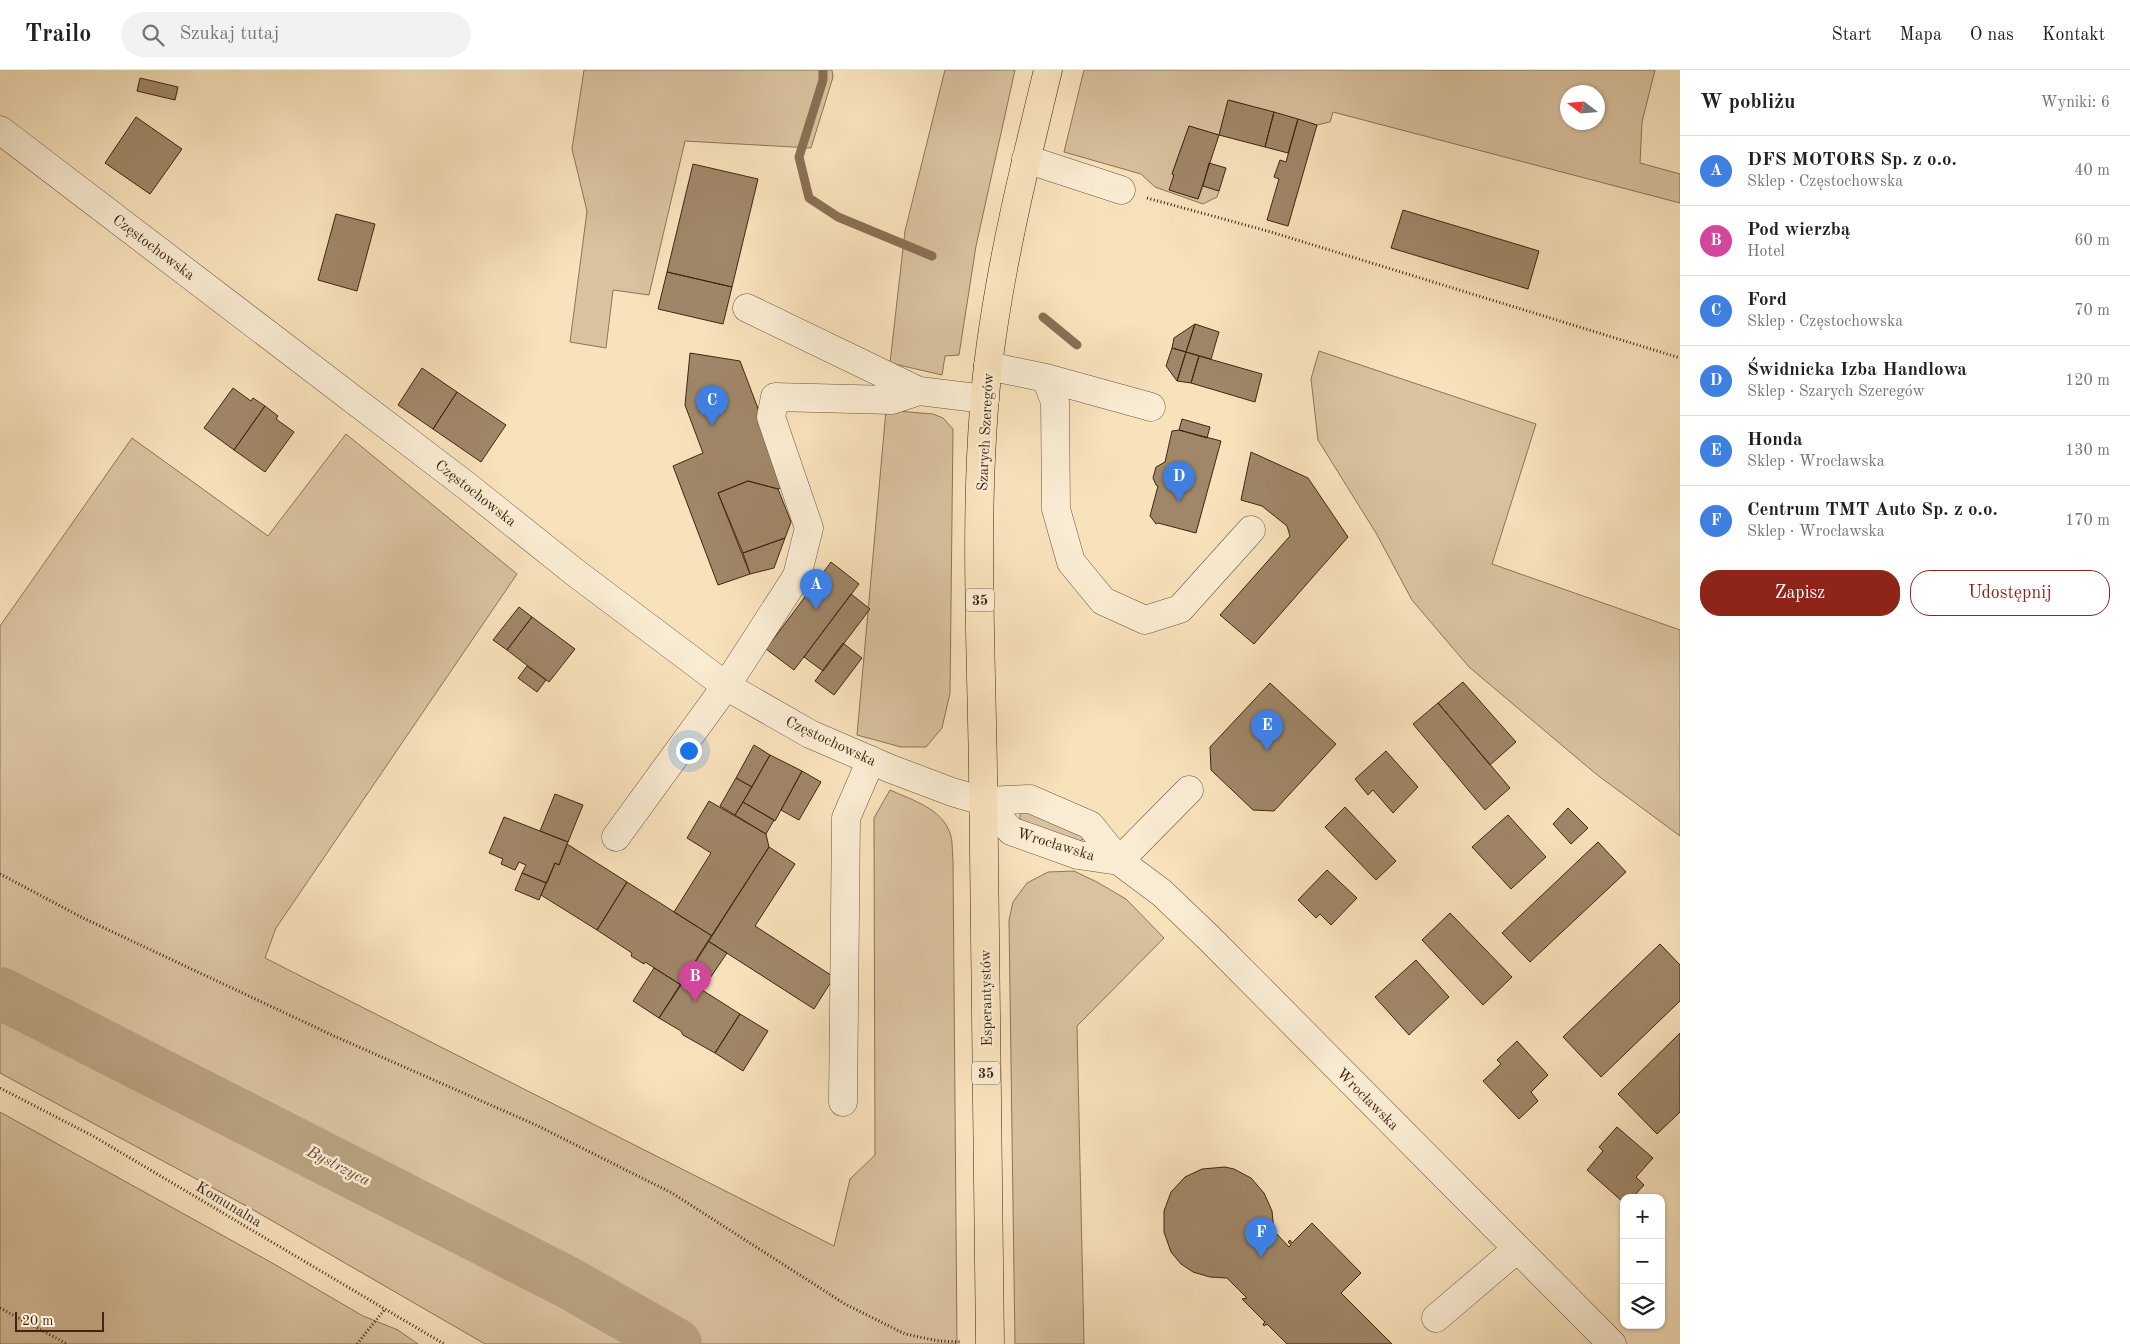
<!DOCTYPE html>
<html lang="pl">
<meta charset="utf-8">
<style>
:root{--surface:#fff;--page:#f2f2f2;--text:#202124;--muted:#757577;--line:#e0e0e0;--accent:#8f2418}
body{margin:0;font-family:"Old Standard TT",serif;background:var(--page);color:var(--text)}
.controls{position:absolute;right:15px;bottom:15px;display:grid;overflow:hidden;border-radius:10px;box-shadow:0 1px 4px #0004}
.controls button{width:45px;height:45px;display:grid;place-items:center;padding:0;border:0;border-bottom:1px solid var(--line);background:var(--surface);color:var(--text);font:25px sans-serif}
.compass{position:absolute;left:1560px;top:15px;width:45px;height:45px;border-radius:50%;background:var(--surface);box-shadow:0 1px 4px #0004;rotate:286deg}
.scale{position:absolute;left:15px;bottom:12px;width:89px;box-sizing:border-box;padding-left:5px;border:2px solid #40250f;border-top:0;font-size:14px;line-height:18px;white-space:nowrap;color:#40250f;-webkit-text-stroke:4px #faecd3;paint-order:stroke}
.you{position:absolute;left:688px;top:680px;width:18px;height:18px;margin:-12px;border:4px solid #fff;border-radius:50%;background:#1a73e8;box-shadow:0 0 0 8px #1a73e833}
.badge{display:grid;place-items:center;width:32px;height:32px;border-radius:50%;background:var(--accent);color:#fff;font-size:16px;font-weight:700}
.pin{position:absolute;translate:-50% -41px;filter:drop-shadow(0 1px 2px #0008)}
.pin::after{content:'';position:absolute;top:26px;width:18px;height:15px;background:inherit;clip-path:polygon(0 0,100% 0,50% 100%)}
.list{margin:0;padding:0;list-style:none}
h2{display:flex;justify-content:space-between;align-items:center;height:65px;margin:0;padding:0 20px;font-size:21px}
h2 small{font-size:16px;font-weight:400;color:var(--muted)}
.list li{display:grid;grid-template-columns:32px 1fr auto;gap:15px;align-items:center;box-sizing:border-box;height:70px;padding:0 20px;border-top:1px solid var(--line)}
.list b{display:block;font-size:19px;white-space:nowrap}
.list p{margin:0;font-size:16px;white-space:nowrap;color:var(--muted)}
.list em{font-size:16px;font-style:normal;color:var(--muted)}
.actions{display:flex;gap:10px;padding:15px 20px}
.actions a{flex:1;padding:11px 0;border:1px solid var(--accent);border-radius:20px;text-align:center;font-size:18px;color:var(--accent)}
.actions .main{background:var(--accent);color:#fff}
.icon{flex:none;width:28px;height:28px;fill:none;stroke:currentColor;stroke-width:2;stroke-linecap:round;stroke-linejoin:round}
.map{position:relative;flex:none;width:1680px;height:1274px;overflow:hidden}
header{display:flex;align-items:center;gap:30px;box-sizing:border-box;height:70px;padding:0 25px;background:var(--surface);border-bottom:1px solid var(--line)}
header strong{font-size:24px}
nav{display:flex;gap:28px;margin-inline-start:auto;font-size:18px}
.search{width:350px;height:45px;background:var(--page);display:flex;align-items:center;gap:12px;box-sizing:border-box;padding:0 18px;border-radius:28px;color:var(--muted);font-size:19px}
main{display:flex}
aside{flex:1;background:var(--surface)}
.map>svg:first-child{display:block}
</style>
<header>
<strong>Trailo</strong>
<div class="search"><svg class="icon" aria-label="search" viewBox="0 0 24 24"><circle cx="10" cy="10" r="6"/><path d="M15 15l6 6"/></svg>Szukaj tutaj</div>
<nav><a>Start</a><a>Mapa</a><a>O nas</a><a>Kontakt</a></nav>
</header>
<main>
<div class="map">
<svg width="1680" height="1274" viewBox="0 0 1680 1274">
<rect width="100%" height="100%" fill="#f8e2bc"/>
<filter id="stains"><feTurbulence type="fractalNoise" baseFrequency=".004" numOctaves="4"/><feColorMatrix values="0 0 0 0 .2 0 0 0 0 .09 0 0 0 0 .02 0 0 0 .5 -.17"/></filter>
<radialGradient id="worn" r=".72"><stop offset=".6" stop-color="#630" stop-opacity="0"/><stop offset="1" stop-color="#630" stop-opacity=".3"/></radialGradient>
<!-- green -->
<path fill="#d9c29f" stroke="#8c7457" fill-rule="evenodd" d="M 584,0 L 832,0 L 833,7 L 811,78 L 685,71 L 649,225 L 613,220 L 606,278 L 570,272 L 587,141 L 572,79 Z
M 945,0 L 1015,0 L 976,176 L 959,285 L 945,286 L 942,305 L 890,293 L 905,161 Z
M 1084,0 L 1655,0 L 1642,52 L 1640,93 L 1680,104 L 1680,133 L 1333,42 L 1330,52 L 1317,55 L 1229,30 L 1219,65 L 1189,56 L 1172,104 L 1174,105 L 1170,120 L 1198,129 L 1203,116 L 1219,121 L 1217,127 L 1203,134 L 1155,117 L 1141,104 L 1064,82 ZM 1568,22 L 1598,22 L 1598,52 L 1568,52 Z
M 1319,281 L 1536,354 L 1492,494 L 1680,560 L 1680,766 L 1596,704 L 1469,597 L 1412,530 L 1376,463 L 1318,370 L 1311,309 Z
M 886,340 L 933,344 L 943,348 L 953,359 L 950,623 L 942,658 L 926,677 L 901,677 L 857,665 Z
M 346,364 L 517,504 L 276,858 L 265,888 L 834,1176 L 850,1109 L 875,1085 L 874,748 L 890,720 C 912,730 941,738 950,763 C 953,771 952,782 953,791 L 957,1274 L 485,1274 L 250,1138 L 0,1003 L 0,556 L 132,368 L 268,466 Z
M 1025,739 L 1083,765 L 1083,769 L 1080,771 L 1072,770 L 1020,752 L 1020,744 Z
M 1074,801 L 1097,812 L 1126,829 L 1164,868 L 1077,956 L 1084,1274 L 1015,1274 L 1009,850 L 1013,832 L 1027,813 L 1048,802 Z
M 0,1042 L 274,1194 L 363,1246 L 398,1260 L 418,1274 L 0,1274 Z"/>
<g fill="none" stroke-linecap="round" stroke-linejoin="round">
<!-- stream -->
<path stroke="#897053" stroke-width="9" d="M 823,0 L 823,10 L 799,87 L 809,128 L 838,147 L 932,186
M 1043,247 L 1077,275"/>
<!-- river -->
<path stroke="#b9a281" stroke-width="52" d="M 0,923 L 567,1212 L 676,1274"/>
</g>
<!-- building -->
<path fill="#a08769" stroke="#40250f" d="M 140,8 L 178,17 L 175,30 L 137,21 Z
M 1228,30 L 1274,42 L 1265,77 L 1219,65 Z
M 1274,42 L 1298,49 L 1288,83 L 1265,77 Z
M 136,47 L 182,79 L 150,124 L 105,93 Z
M 1298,49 L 1317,55 L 1288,156 L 1267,150 L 1279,109 L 1274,107 L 1280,90 L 1286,92 Z
M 1189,56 L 1219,65 L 1198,129 L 1169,120 L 1174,105 L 1172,104 Z
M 1209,93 L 1226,98 L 1219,121 L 1203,116 Z
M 693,94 L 758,109 L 732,217 L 667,202 Z
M 1403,140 L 1539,181 L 1528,219 L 1391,178 Z
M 336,144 L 375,154 L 357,221 L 318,210 Z
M 667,202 L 732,217 L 723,254 L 658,239 Z
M 1195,254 L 1186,282 L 1172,278 L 1174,268 Z
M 1195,254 L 1219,262 L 1211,289 L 1186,282 Z
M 1172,278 L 1186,282 L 1177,311 L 1166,296 Z
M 1186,282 L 1199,286 L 1191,313 L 1177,311 Z
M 690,283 L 740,291 L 787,415 L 778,419 L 748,411 L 718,423 L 750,504 L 718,515 L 673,396 L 703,383 L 685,335 Z
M 1199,286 L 1262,304 L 1255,332 L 1191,313 Z
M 422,298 L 457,322 L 433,359 L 398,335 Z
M 233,318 L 251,331 L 253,328 L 265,336 L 234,380 L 204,358 Z
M 457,322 L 506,355 L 481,392 L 433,359 Z
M 265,336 L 278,346 L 276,349 L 294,362 L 265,402 L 234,380 Z
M 1182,349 L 1210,357 L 1207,368 L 1179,360 Z
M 1179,360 L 1221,371 L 1196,463 L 1158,453 L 1156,454 L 1150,446 L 1158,416 L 1156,415 L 1153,408 L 1156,397 L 1165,392 L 1172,361 Z
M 1251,382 L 1308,408 L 1348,467 L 1254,574 L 1220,545 L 1290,466 L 1287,456 L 1262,436 L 1241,430 Z
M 748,411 L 778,419 L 791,452 L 785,468 L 743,483 L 718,423 Z
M 785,468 L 774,498 L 750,504 L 743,483 Z
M 831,492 L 859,514 L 794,600 L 766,579 Z
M 851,524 L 870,539 L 823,601 L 804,587 Z
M 519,537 L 532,547 L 507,580 L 493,570 Z
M 532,547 L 575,579 L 549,612 L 507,580 Z
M 843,573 L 862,588 L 834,625 L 815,611 Z
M 527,596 L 546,610 L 537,622 L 518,608 Z
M 1463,612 L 1516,672 L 1490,695 L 1438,633 Z
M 1270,613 L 1336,674 L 1274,741 L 1253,740 L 1211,700 L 1210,677 Z
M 1438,633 L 1510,718 L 1485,740 L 1413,654 Z
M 754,675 L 770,685 L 752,717 L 736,708 Z
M 1386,681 L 1418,717 L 1393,743 L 1373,720 L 1368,725 L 1355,709 Z
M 770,685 L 802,701 L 775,751 L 743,732 Z
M 802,701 L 821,712 L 799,750 L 781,740 Z
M 736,708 L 752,717 L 735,745 L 720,736 Z
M 555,724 L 583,735 L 568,772 L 540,761 Z
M 709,731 L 766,764 L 769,777 L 712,866 L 674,842 L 711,783 L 687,768 Z
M 743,732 L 774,750 L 766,764 L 735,745 Z
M 1345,737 L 1396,791 L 1376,810 L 1325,757 Z
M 1568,738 L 1588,758 L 1571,774 L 1553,754 Z
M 1508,745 L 1546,787 L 1511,819 L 1472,777 Z
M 504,747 L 568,772 L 559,795 L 555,793 L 547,813 L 522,803 L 526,795 L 519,792 L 515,800 L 501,794 L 503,789 L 489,783 Z
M 1598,772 L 1626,802 L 1530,892 L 1502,863 Z
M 567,774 L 627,812 L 597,860 L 541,825 L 555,793 L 559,795 Z
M 769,777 L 795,794 L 755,856 L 834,907 L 814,939 L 708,871 Z
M 1327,800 L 1357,828 L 1331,855 L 1320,844 L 1316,848 L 1298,830 Z
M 522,803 L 546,813 L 539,830 L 515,820 Z
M 627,812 L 712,866 L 681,915 L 645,892 L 644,894 L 631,886 L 632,883 L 597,860 Z
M 1450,843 L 1512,907 L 1483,935 L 1422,870 Z
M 708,871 L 727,883 L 702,920 L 740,944 L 715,983 L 683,965 L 681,961 L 659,948 Z
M 1660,874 L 1680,895 L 1680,931 L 1601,1007 L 1563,967 Z
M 1416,890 L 1449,927 L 1409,965 L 1375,927 Z
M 654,898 L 681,915 L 659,948 L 633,931 Z
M 740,944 L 768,961 L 743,1001 L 715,983 Z
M 1680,963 L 1680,1042 L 1657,1064 L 1618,1024 Z
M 1517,971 L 1548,1005 L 1531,1022 L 1538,1031 L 1519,1049 L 1483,1011 L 1501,994 L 1497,990 Z
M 1617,1057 L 1653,1088 L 1636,1107 L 1644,1115 L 1632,1128 L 1624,1128 L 1624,1133 L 1587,1100 L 1603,1081 L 1599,1077 Z
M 1225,1097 L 1234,1099 L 1251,1108 L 1264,1123 L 1272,1141 L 1274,1161 L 1289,1177 L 1291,1175 L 1288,1172 L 1290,1170 L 1292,1173 L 1312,1153 L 1361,1203 L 1341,1223 L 1392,1274 L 1287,1274 L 1267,1254 L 1264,1256 L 1263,1254 L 1265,1252 L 1242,1229 L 1247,1228 L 1227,1208 L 1210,1207 L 1193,1202 L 1181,1194 L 1171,1182 L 1164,1162 L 1164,1141 L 1171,1122 L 1185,1107 L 1202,1099 Z"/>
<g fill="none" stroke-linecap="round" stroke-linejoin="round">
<defs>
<path id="minor" d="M 0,60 L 468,417 L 577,504 L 726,616 L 810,664 L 891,699 L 952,722 L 983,731 L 1030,729 L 1090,755 L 1119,791 L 1162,823 L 1209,868 L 1612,1274
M 1026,89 L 1121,120
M 747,238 L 919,321
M 988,296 L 1046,308 L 1055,332 L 1056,439 L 1071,492 L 1103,531 L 1145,550 L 1180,539 L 1251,460
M 1046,308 L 1151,337
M 983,731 L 1011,761 L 1078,785 L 1119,791
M 616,767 L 726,616 L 797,506 L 809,458 L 771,347 L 775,327 L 892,330 L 919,321 L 985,329
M 1119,791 L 1189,720
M 843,1032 L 846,748 L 871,690
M 1436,1248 L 1517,1179"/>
<path id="major" d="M 990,1274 C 987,1083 985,892 983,701 C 981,568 973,429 988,296 C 1000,196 1024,98 1048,0"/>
</defs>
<!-- minor casing -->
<use href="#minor" stroke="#6e543a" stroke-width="29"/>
<!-- major casing -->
<use href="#major" stroke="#40250f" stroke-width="29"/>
<!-- path -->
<path stroke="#40250f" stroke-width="3" stroke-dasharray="1 2.5" stroke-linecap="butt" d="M 1147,128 L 1271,162 L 1680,288
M 0,804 L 83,848 L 334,966 L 536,1055 L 672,1123 L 845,1234 L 905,1264 L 939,1271 L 962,1272
M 0,1018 L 93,1066 L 444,1274
M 0,1238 L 67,1274
M 357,1274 L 385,1239"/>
<!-- minor -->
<use href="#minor" stroke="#faecd3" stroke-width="28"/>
<!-- major -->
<use href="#major" stroke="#f8e2bc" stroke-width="28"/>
</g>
<g text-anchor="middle" stroke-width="5" stroke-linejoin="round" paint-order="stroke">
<!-- shield labels -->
<g fill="#faecd3" stroke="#78614a" stroke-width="1">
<rect x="966" y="518.5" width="28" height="23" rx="4"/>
<rect x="972" y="991.5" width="28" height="23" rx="4"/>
</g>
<g font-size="14" font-weight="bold" fill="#40250f">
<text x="980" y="535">35</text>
<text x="986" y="1008">35</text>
</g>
<!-- street labels -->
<g font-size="15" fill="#40250f" stroke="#faecd3">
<text transform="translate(154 177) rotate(37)" y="5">Częstochowska</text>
<text transform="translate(985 362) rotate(-87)" y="5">Szarych Szeregów</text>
<text transform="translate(476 423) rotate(38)" y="5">Częstochowska</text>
<text transform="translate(831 671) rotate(25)" y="5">Częstochowska</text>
<text transform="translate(1056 774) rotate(17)" y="5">Wrocławska</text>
<text transform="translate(986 928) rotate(-91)" y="5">Esperantystów</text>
<text transform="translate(1368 1029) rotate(45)" y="5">Wrocławska</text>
<text transform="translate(229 1134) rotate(31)" y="5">Komunalna</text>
</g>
<!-- water labels -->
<g font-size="16" font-style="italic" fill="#644a31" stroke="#faecd3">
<text transform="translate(339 1095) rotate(27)" y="6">Bystrzyca</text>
</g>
</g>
<rect width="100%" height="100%" filter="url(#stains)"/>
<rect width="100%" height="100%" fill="url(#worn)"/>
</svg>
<div class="controls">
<button>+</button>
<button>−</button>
<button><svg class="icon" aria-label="layers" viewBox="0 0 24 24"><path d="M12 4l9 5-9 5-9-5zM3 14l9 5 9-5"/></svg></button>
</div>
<svg class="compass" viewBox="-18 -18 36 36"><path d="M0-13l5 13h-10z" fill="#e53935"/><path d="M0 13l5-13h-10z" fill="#757577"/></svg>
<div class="scale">20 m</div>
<div class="you"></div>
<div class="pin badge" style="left:816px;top:540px;background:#3f7fe0">A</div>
<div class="pin badge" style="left:695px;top:932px;background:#d1479c">B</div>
<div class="pin badge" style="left:712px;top:356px;background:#3f7fe0">C</div>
<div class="pin badge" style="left:1179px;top:432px;background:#3f7fe0">D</div>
<div class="pin badge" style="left:1267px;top:681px;background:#3f7fe0">E</div>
<div class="pin badge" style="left:1261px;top:1188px;background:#3f7fe0">F</div>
</div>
<aside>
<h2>W pobliżu<small>Wyniki: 6</small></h2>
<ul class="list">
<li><span class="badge" style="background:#3f7fe0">A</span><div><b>DFS MOTORS Sp. z o.o.</b><p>Sklep · Częstochowska</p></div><em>40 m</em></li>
<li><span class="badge" style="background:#d1479c">B</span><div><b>Pod wierzbą</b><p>Hotel</p></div><em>60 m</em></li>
<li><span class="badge" style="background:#3f7fe0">C</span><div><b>Ford</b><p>Sklep · Częstochowska</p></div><em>70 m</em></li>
<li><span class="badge" style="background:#3f7fe0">D</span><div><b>Świdnicka Izba Handlowa</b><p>Sklep · Szarych Szeregów</p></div><em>120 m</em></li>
<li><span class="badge" style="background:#3f7fe0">E</span><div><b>Honda</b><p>Sklep · Wrocławska</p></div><em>130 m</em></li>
<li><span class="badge" style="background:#3f7fe0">F</span><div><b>Centrum TMT Auto Sp. z o.o.</b><p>Sklep · Wrocławska</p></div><em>170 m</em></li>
</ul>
<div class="actions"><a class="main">Zapisz</a><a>Udostępnij</a></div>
</aside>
</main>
